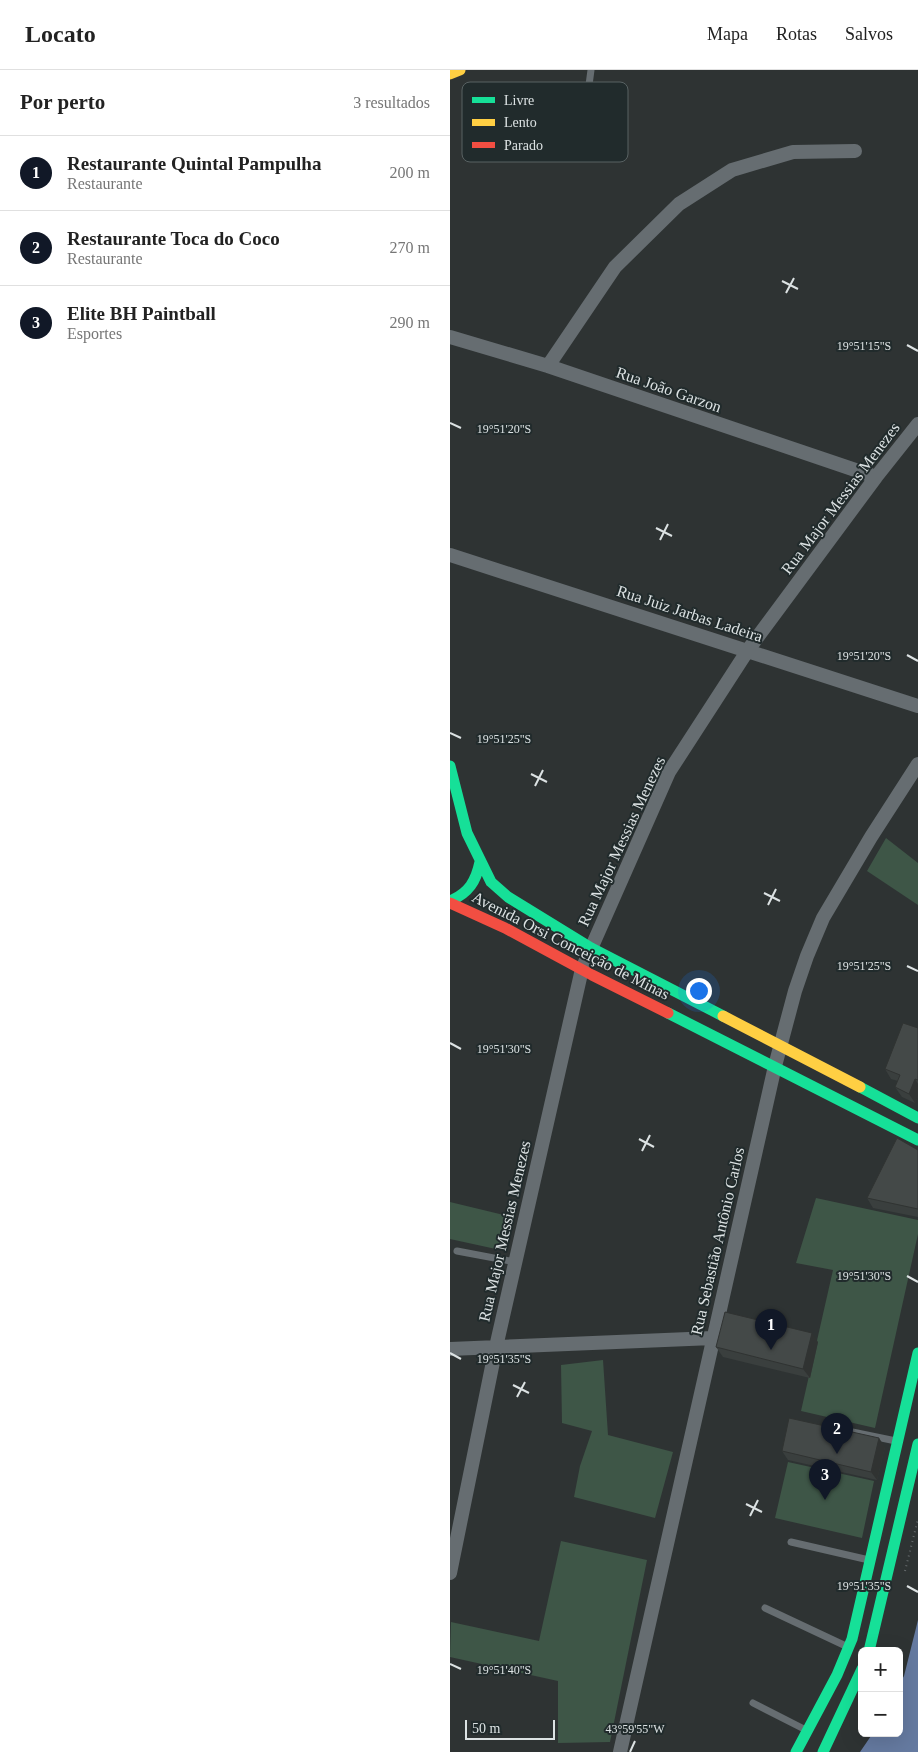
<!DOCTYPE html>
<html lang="pt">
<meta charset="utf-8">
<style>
:root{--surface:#fff;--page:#f6f6f6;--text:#222;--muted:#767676;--line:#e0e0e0;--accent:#111827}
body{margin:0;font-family:Georgia,serif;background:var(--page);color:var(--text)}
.controls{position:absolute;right:15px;bottom:15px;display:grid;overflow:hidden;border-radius:8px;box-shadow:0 5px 20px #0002}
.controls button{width:45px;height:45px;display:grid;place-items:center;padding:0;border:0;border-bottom:1px solid var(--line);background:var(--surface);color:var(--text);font:25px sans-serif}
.scale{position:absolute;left:15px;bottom:12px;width:90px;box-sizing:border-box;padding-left:5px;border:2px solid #dce2e3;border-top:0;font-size:14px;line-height:18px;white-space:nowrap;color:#dce2e3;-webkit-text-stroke:4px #212b2c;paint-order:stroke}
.you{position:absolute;left:248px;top:920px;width:18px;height:18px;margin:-12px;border:4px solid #fff;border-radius:50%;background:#1a73e8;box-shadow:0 0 0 8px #1a73e833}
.badge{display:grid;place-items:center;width:32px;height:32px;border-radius:50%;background:var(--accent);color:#fff;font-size:16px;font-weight:700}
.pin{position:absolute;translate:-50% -41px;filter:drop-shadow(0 1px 2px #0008)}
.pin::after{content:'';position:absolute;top:26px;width:18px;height:15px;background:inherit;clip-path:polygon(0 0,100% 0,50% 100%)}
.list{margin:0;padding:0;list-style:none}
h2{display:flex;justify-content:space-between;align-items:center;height:65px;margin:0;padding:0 20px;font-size:21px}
h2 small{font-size:16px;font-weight:400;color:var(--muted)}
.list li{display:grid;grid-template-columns:32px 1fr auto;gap:15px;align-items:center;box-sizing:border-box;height:75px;padding:0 20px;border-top:1px solid var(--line)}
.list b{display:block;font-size:19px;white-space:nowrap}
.list p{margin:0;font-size:16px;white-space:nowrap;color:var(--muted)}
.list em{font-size:16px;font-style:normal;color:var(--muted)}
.map{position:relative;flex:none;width:468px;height:1682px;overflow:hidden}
header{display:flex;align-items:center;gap:30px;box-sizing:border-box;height:70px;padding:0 25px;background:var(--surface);border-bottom:1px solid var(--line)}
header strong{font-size:24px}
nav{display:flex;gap:28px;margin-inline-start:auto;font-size:18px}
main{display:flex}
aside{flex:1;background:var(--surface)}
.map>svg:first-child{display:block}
</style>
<header>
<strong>Locato</strong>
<nav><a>Mapa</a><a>Rotas</a><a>Salvos</a></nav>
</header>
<main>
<aside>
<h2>Por perto<small>3 resultados</small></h2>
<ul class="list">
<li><span class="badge">1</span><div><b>Restaurante Quintal Pampulha</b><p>Restaurante</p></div><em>200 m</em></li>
<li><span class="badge">2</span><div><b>Restaurante Toca do Coco</b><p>Restaurante</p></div><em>270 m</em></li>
<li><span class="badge">3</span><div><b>Elite BH Paintball</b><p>Esportes</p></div><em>290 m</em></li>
</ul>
</aside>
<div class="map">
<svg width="468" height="1682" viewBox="0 0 468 1682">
<rect width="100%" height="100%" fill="#2e3333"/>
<!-- green -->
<path fill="#3e5647" d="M 436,768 L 468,793 L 468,835 L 417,801 Z
M 366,1128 L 468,1150 L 468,1164 L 425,1358 L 351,1341 L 383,1200 L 346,1193 Z
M 0,1132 L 62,1147 L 55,1181 L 0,1169 Z
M 153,1290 L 158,1365 L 223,1382 L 205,1448 L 124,1427 L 130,1396 L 142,1361 L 112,1353 L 111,1295 Z
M 338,1392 L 424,1411 L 412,1468 L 325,1448 Z
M 111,1471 L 197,1490 L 160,1672 L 108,1673 L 108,1611 L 0,1587 L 1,1552 L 89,1571 Z"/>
<!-- water -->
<path fill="#657aa0" d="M 468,1550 L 468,1682 L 410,1682 L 423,1663 L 449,1663 L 449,1615 L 454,1606 Z"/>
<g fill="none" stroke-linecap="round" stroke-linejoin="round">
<!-- path -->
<path stroke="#64696b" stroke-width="2" stroke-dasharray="1 4" stroke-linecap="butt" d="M 455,1501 L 468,1449"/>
<!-- lane -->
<path stroke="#666d71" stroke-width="7" d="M 132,67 L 141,0
M 7,1181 L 65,1192
M 378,1357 L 446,1371
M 341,1472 L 419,1490
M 315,1538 L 398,1577
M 303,1633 L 356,1660"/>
<!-- street -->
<path stroke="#666d71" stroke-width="14" d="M 0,267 L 98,296 L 426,407
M 98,296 L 165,197 L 229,134 L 282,100 L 343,82 L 405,81
M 0,485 L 468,636
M 0,1279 L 263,1268
M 0,1503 L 46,1277 L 132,899 L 219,702 L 298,580 L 426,407 L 468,354
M 170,1682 L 325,996 L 345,921 L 357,886 L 373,848 L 421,767 L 468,694"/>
<!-- fast -->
<path stroke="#16e098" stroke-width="11" d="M 0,696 L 17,763 L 41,812 L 58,827 L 141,878 L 273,946
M 0,831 C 19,823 26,811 30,792
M 218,943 L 468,1070
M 410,1017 L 468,1048
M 419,1581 L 468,1374
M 346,1682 L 387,1605 L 402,1569 L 468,1283
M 373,1682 L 412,1599"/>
<!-- slow -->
<path stroke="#ffcf43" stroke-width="11" d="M 0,4 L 10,0
M 273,946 L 410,1017"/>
<!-- jam -->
<path stroke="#f24e42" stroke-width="11" d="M 0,833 L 55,858 L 142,905 L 218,943"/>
</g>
<!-- wall -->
<path fill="#3a3f3e" d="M 468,958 L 468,1026 L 465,1033 L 452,1027 L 445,1017 L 448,1011 L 441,1009 L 435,999 Z
M 468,1080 L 468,1147 L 423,1138 L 417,1128 Z
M 368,1272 L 360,1308 L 273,1287 L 266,1277 Z
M 435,1377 L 427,1410 L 338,1390 L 332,1381 Z"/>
<!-- shaded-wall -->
<path fill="#303332" d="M 465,1009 L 468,1014 L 468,1026 L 465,1033 L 459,1024 Z
M 362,1263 L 368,1272 L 360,1308 L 353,1299 Z
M 429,1368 L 435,1377 L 427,1410 L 421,1402 Z"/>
<!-- building -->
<path fill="#444948" stroke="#303332" d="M 453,953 L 468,958 L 468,1010 L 465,1009 L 459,1024 L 445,1017 L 450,1005 L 435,999 Z
M 447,1068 L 468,1080 L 468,1139 L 417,1128 Z
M 275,1242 L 362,1263 L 353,1299 L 266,1277 Z
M 339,1348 L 429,1368 L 421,1402 L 332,1381 Z"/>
<!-- ticks -->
<path fill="none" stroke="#dce2e3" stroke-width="2" d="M 332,211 L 348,219M 336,223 L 344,208M 457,275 L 468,281M 0,353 L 11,358M 206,458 L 222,466M 210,470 L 218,454M 457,585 L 468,591M 0,663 L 11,668M 81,704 L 97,712M 85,716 L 93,700M 314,823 L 330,831M 318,835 L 326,819M 457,896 L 468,901M 0,973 L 11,979M 189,1069 L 204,1077M 192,1081 L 200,1065M 457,1206 L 468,1212M 0,1283 L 11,1289M 63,1315 L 79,1323M 67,1327 L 75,1312M 296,1434 L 312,1442M 300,1446 L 308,1430M 457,1516 L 468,1522M 0,1594 L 11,1599M 180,1682 L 185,1671"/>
<g text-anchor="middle" stroke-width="4" stroke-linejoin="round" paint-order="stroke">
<!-- street labels -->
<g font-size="16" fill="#dce2e3" stroke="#212b2c">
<text transform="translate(219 319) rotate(19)" y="6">Rua João Garzon</text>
<text transform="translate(390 428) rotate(-53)" y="6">Rua Major Messias Menezes</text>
<text transform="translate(240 543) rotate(18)" y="6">Rua Juiz Jarbas Ladeira</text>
<text transform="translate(171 771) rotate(-65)" y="6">Rua Major Messias Menezes</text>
<text transform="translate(121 875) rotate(27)" y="6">Avenida Orsi Conceição de Minas</text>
<text transform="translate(54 1161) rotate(-77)" y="6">Rua Major Messias Menezes</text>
<text transform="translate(267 1171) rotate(-77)" y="6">Rua Sebastião Antônio Carlos</text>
</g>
</g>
<!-- legend -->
<rect x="12" y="12" width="166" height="80" rx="8" fill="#212b2c" stroke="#596263" stroke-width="1"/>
<rect x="22" y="27" width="23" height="6" fill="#16e098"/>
<rect x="22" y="49" width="23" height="7" fill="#ffcf43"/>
<rect x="22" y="72" width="23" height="6" fill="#f24e42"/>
<g font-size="14" fill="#dce2e3">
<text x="54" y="35">Livre</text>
<text x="54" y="57">Lento</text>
<text x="54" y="80">Parado</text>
</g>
<g font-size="12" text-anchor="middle" fill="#dce2e3" stroke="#212b2c" stroke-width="4" stroke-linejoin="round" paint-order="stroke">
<text x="414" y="280">19°51'15"S</text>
<text x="54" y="363">19°51'20"S</text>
<text x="414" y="590">19°51'20"S</text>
<text x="54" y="673">19°51'25"S</text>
<text x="414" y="900">19°51'25"S</text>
<text x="54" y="983">19°51'30"S</text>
<text x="414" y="1210">19°51'30"S</text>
<text x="54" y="1293">19°51'35"S</text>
<text x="414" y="1520">19°51'35"S</text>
<text x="54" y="1604">19°51'40"S</text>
<text x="185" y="1663">43°59'55"W</text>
</g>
</svg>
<div class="controls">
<button>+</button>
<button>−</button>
</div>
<div class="scale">50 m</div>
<div class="you"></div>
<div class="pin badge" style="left:321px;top:1280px">1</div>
<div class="pin badge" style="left:387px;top:1384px">2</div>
<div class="pin badge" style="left:375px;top:1430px">3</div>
</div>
</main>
